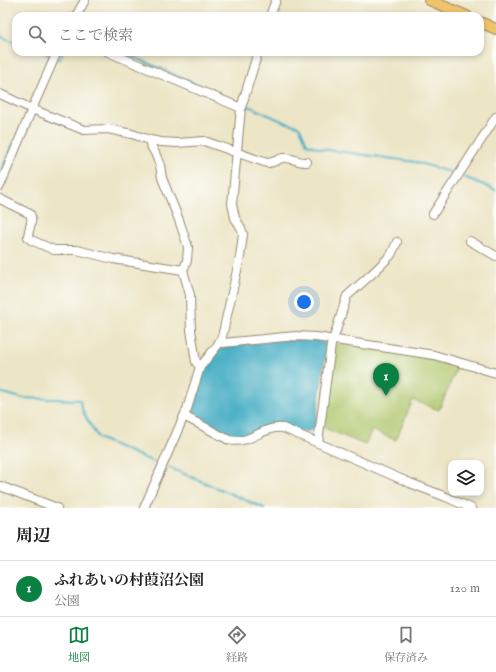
<!DOCTYPE html>
<html lang="ja">
<meta charset="utf-8">
<style>
:root{--surface:#fff;--page:#f6f6f6;--text:#222;--muted:#767676;--line:#e0e0e0;--accent:#0b8043}
body{margin:0;font-family:"IM FELL English","Noto Serif JP",serif;background:var(--page);color:var(--text)}
.controls{position:absolute;right:12px;bottom:12px;display:grid;overflow:hidden;border-radius:8px;box-shadow:0 2px 6px #0003}
.controls button{width:36px;height:36px;display:grid;place-items:center;padding:0;border:0;border-bottom:1px solid var(--line);background:var(--surface);color:var(--text);font:20px sans-serif}
.you{position:absolute;left:304px;top:302px;width:14px;height:14px;margin:-10px;border:3px solid #fff;border-radius:50%;background:#1a73e8;box-shadow:0 0 0 6px #1a73e833}
.badge{display:grid;place-items:center;width:26px;height:26px;border-radius:50%;background:var(--accent);color:#fff;font-size:13px;font-weight:700}
.pin{position:absolute;translate:-50% -33px;filter:drop-shadow(0 1px 2px #0008)}
.pin::after{content:'';position:absolute;top:21px;width:14px;height:12px;background:inherit;clip-path:polygon(0 0,100% 0,50% 100%)}
.list{margin:0;padding:0;list-style:none}
h2{display:flex;justify-content:space-between;align-items:center;height:52px;margin:0;padding:0 16px;font-size:17px}
h2 small{font-size:13px;font-weight:400;color:var(--muted)}
.list li{display:grid;grid-template-columns:26px 1fr auto;gap:12px;align-items:center;box-sizing:border-box;height:56px;padding:0 16px;border-top:1px solid var(--line)}
.list b{display:block;font-size:15px;white-space:nowrap}
.list p{margin:0;font-size:13px;white-space:nowrap;color:var(--muted)}
.list em{font-size:13px;font-style:normal;color:var(--muted)}
.icon{flex:none;width:22px;height:22px;fill:none;stroke:currentColor;stroke-width:2;stroke-linecap:round;stroke-linejoin:round}
.map{position:relative;flex:none;width:496px;height:508px;overflow:hidden}
.search{position:absolute;background:var(--surface);box-shadow:0 2px 6px #0003;left:12px;right:12px;top:12px;height:44px;display:flex;align-items:center;gap:10px;box-sizing:border-box;padding:0 14px;border-radius:12px;color:var(--muted);font-size:15px}
.sheet{height:108px;background:var(--surface)}
nav{display:flex;justify-content:space-around;align-items:center;box-sizing:border-box;height:56px;border-top:1px solid var(--line);background:var(--surface);font-size:11px;color:var(--muted)}
nav a{display:grid;justify-items:center;gap:2px}
nav .on{color:var(--accent)}
.map>svg:first-child{display:block}
</style>
<div class="map">
<svg width="496" height="508" viewBox="0 0 496 508">
<rect width="100%" height="100%" fill="#fdfcf7"/>
<filter id="ink" filterUnits="userSpaceOnUse"><feTurbulence type="fractalNoise" baseFrequency=".025" numOctaves="2"/><feDisplacementMap in="SourceGraphic" scale="8" xChannelSelector="R" yChannelSelector="G"/><feConvolveMatrix kernelMatrix="1 2 1 2 8 2 1 2 1" color-interpolation-filters="sRGB"/></filter>
<filter id="wash" filterUnits="userSpaceOnUse"><feTurbulence type="fractalNoise" baseFrequency=".012" numOctaves="4" result="noise"/><feDisplacementMap in="SourceGraphic" scale="16" xChannelSelector="R" yChannelSelector="G"/><feGaussianBlur stdDeviation="0.9" result="paint"/><feColorMatrix in="noise" values="0 0 0 0 0 0 0 0 0 0 0 0 0 0 0 0 0 1.4 0 .05"/><feComposite in="paint" operator="in"/></filter>
<g filter="url(#wash)">
<rect width="100%" height="100%" fill="#ece5c6"/>
<!-- green -->
<path fill="#afc76d" stroke="#757846" d="M 337,343 L 433,357 L 458,365 L 439,410 L 413,400 L 396,440 L 372,430 L 365,445 L 322,427 L 334,349 Z"/>
<!-- water -->
<path fill="#46aec5" stroke="#406c72" d="M 307,339 L 327,343 L 315,429 L 308,431 L 301,432 L 278,422 L 245,436 L 230,435 L 195,418 L 192,408 L 203,368 L 218,350 L 225,347 L 272,341 Z"/>
<g fill="none" stroke-linecap="round" stroke-linejoin="round">
<!-- stream -->
<path stroke="#46aec5" stroke-width="2" d="M 0,35 L 7,39 L 16,42
M 42,52 L 53,57
M 122,52 L 240,103
M 57,59 L 60,59 L 63,52
M 244,104 L 284,122 L 298,126 L 300,128 L 307,144 L 322,149 L 416,162 L 453,173
M 0,174 L 14,141
M 464,177 L 496,190
M 0,392 L 21,398 L 54,399 L 80,400 L 81,405 L 84,414 L 98,438 L 156,463
M 168,467 L 264,508"/>
</g>
</g>
<g filter="url(#ink)">
<g fill="none" stroke-linecap="round" stroke-linejoin="round">
<defs>
<path id="minor" d="M 76,16 L 85,0
M 270,16 L 276,0
M 108,52 L 241,108
M 0,94 L 32,109 L 84,130 L 108,129 L 132,134 L 150,140 L 161,142 L 178,143 L 204,141 L 267,163 C 274,163 278,159 283,158 C 291,157 299,163 307,162
M 150,140 L 150,144 L 155,153 L 160,165 L 162,178 L 179,220 L 188,247 L 187,261 L 183,270 L 190,295 L 191,330 L 196,362 L 200,367
M 0,186 L 32,109 L 57,52
M 0,199 L 30,214 C 34,220 28,230 28,237 L 31,240 L 54,250 L 77,250 L 113,259 L 183,270
M 433,214 L 496,117
M 470,241 L 496,256
M 220,342 L 223,343 L 295,336 L 316,337 L 434,355 L 496,373
M 184,416 L 229,440 C 250,445 264,425 283,428 L 318,443 L 410,483 L 446,497 L 471,508
M 318,443 L 331,345 L 335,334 L 346,299 L 347,296 L 375,271 L 391,255 L 397,242
M 0,486 L 57,508
M 144,508 L 187,409 L 200,367 L 217,346 L 222,337 L 240,257 L 242,242 L 243,234 L 241,228 L 235,218 L 232,204 L 241,108 L 258,52"/>
<path id="major" d="M 429,0 L 467,16
M 480,22 L 496,29"/>
</defs>
<!-- minor casing -->
<use href="#minor" stroke="#948872" stroke-width="10"/>
<!-- major casing -->
<use href="#major" stroke="#948872" stroke-width="12"/>
<!-- minor -->
<use href="#minor" stroke="#fff" stroke-width="8"/>
<!-- major -->
<use href="#major" stroke="#f1c36a" stroke-width="10"/>
</g>
</g>
</svg>
<div class="controls">
<button><svg class="icon" aria-label="layers" viewBox="0 0 24 24"><path d="M12 4l9 5-9 5-9-5zM3 14l9 5 9-5"/></svg></button>
</div>
<div class="you"></div>
<div class="pin badge" style="left:386px;top:396px">1</div>
<div class="search"><svg class="icon" aria-label="search" viewBox="0 0 24 24"><circle cx="10" cy="10" r="6"/><path d="M15 15l6 6"/></svg>ここで検索</div>
</div>
<section class="sheet">
<h2>周辺<small></small></h2>
<ul class="list">
<li><span class="badge">1</span><div><b>ふれあいの村葭沼公園</b><p>公園</p></div><em>120 m</em></li>
</ul>
</section>
<nav>
<a class="on"><svg class="icon" aria-label="map" viewBox="0 0 24 24"><path d="M3 6l6-2 6 2 6-2v14l-6 2-6-2-6 2zM9 4v14M15 6v14"/></svg>地図</a>
<a><svg class="icon" aria-label="directions" viewBox="0 0 24 24"><path d="M12 3l9 9-9 9-9-9zM9 14v-3h6M13 9l2 2-2 2"/></svg>経路</a>
<a><svg class="icon" aria-label="saved" viewBox="0 0 24 24"><path d="M7 4h10v16l-5-4-5 4z"/></svg>保存済み</a>
</nav>
